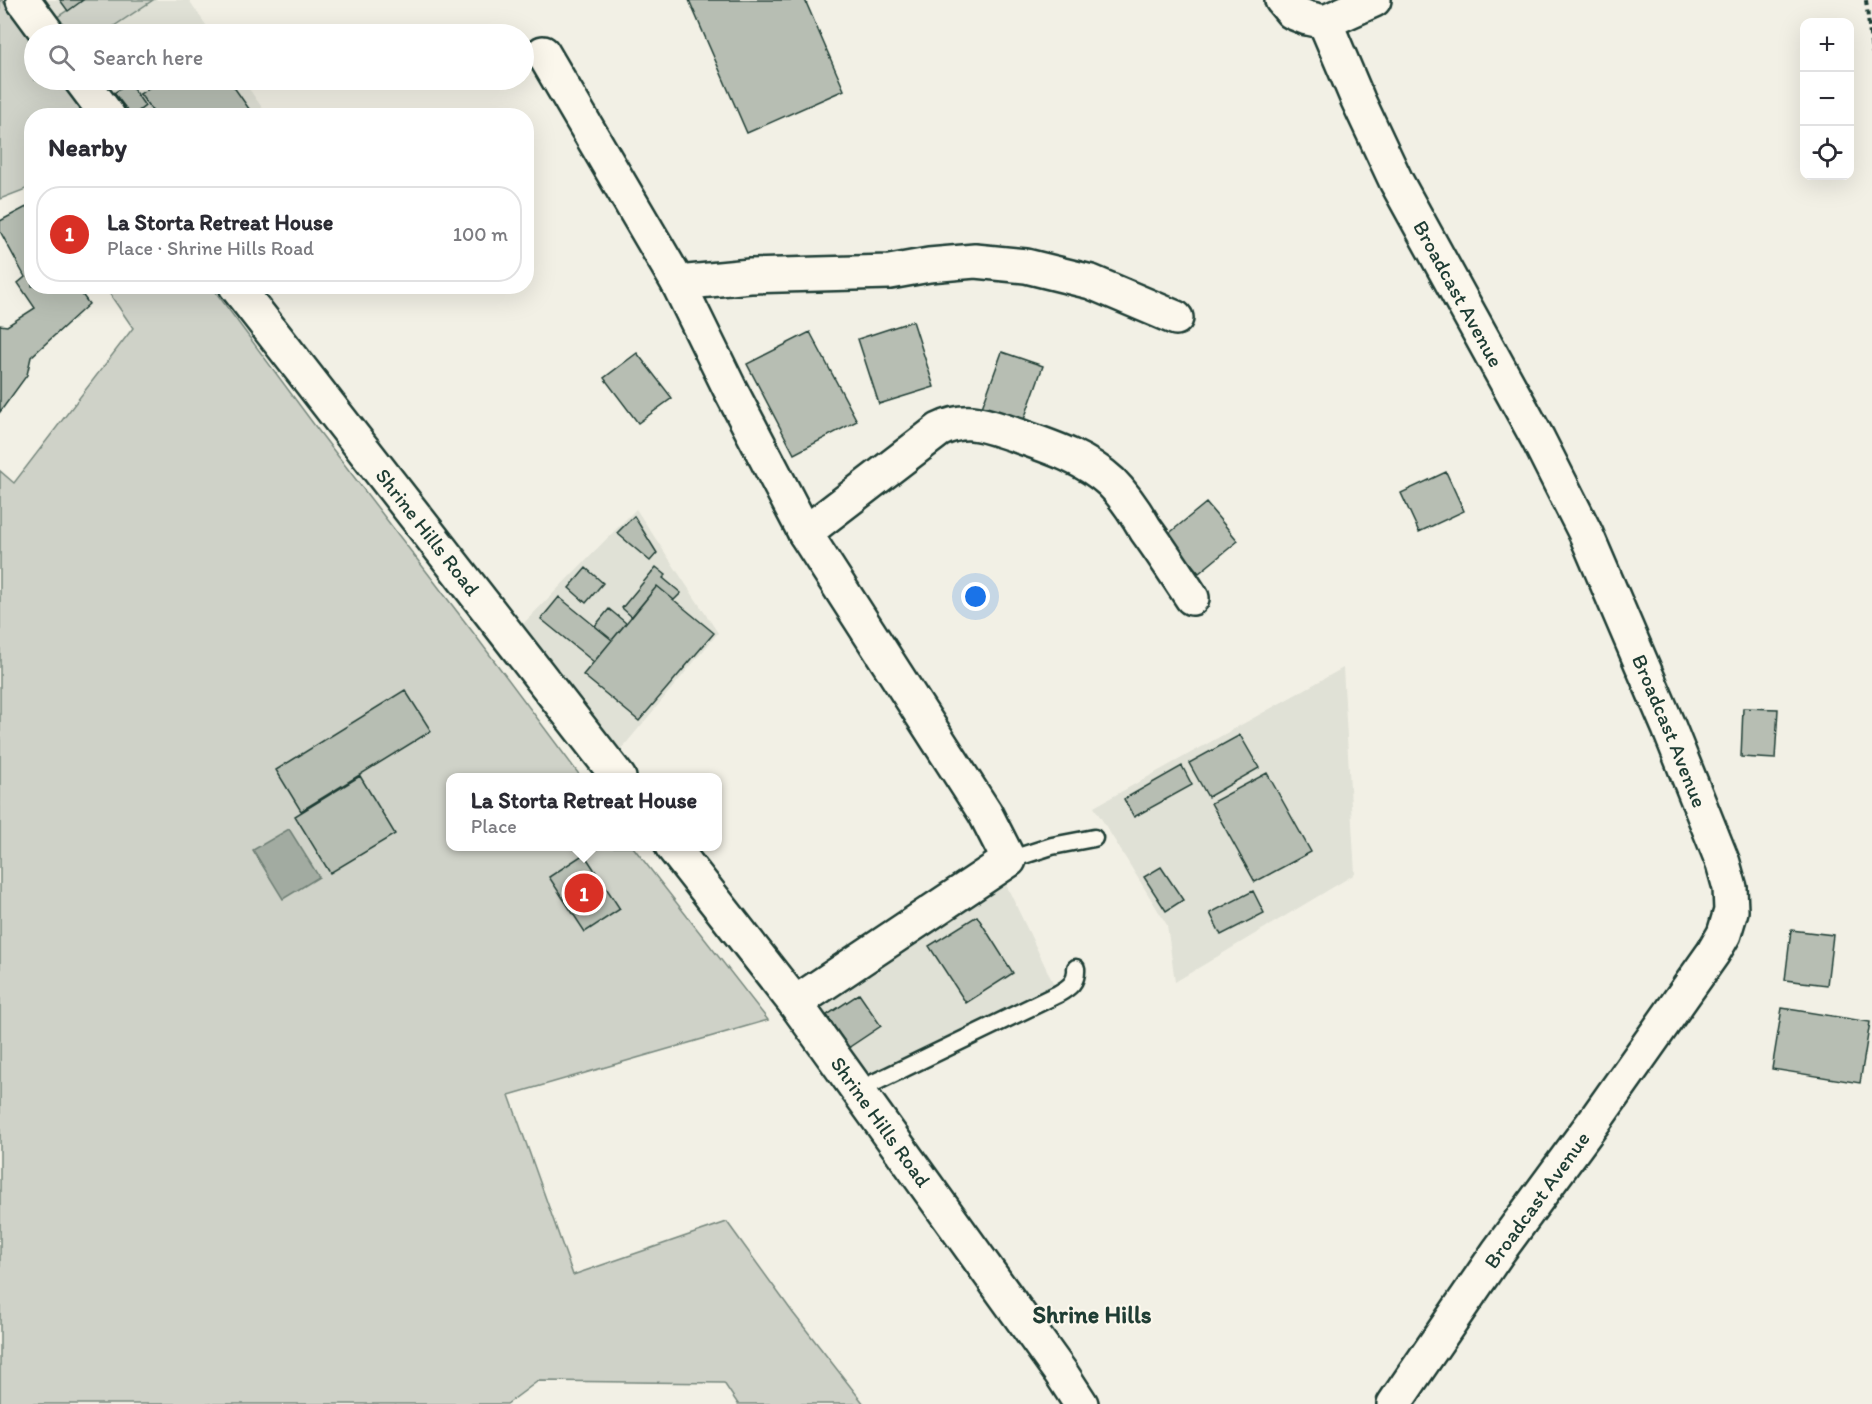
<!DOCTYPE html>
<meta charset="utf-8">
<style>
:root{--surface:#fff;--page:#f2f2f3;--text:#2b2b33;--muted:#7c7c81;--line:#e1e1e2;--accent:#d93025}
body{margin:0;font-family:Itim,sans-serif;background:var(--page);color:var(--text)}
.controls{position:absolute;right:18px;top:18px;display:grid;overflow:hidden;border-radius:12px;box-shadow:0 6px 24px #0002}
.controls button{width:54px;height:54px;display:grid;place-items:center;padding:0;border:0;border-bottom:2px solid var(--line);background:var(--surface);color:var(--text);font:30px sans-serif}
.you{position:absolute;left:976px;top:597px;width:21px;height:21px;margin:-15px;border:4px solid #fff;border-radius:50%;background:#1a73e8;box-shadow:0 0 0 9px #1a73e833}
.badge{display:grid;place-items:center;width:39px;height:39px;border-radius:50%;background:var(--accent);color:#fff;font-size:20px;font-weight:700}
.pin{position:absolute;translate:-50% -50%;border:3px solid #fff;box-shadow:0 2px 6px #0006}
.popup{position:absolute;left:446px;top:773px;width:276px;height:78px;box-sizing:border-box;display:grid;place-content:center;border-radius:12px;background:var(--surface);filter:drop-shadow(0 2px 4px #0005);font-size:20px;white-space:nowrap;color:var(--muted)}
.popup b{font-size:22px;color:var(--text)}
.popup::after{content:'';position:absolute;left:50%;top:100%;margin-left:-12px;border:12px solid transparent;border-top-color:var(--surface)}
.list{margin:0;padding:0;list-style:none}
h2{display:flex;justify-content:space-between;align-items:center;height:78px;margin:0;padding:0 24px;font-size:26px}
h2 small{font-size:20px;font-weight:400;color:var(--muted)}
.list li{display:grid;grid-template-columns:39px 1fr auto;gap:18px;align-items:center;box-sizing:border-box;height:96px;margin:0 12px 12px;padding:0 12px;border:2px solid var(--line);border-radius:24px}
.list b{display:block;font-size:22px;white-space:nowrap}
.list p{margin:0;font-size:20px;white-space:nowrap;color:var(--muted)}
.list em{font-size:20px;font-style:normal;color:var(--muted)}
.icon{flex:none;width:33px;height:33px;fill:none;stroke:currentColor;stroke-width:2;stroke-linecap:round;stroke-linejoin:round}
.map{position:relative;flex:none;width:1872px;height:1404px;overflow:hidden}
.search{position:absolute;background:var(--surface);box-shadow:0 6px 24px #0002;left:24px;top:24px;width:510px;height:66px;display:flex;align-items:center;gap:15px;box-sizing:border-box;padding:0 21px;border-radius:33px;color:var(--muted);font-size:22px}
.panel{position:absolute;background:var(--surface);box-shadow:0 6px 24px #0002;left:24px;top:108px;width:510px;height:186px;border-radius:24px}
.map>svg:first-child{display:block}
</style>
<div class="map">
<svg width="1872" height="1404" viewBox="0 0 1872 1404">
<rect width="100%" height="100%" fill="#f2f0e5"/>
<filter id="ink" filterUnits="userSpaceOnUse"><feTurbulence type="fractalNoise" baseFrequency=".0167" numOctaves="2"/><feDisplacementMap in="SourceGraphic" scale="12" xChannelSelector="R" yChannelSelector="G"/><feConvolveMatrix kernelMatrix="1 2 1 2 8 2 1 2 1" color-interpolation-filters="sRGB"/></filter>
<g filter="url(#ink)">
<!-- built -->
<path fill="#e0e1d6" d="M 42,0 L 189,0 L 212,34 L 69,34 Z
M 103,80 L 243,80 L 267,115 L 130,115 Z
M 636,509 L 718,633 L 618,753 L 520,627 Z
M 1343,668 L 1355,874 L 1175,982 L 1167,925 L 1094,807 Z
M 1000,872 L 1056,989 L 860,1084 L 803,1005 Z"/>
<!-- green -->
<path fill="#cfd2c8" stroke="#77887e" stroke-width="1.5" d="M 0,0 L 2,0 L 34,44 L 34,80 L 60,80 L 87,115 L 32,116 L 31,187 L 0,199 Z
M 83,0 L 153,0 L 102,34 L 69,34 L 56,18 Z
M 140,94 L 156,116 L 132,116 L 145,106 L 137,95 Z
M 105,287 L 212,287 L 318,430 L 472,631 L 581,777 L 450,778 L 450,846 L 633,847 L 768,1020 L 509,1095 L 573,1275 L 727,1222 L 793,1313 L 864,1404 L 738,1404 L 724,1383 L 538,1381 L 507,1404 L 0,1404 L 0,471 L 14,483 L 133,328 Z"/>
<!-- water -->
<path fill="#a2aba1" stroke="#6e7f75" stroke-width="1.5" d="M 289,829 L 319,877 L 283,899 L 253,850 Z"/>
<!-- building -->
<path fill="#b7beb3" stroke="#1f3d34" stroke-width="1.5" d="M 60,0 L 83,0 L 68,11 Z
M 689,0 L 805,0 L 844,90 L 747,133 Z
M 161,80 L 229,80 L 254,116 L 156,116 L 140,94 Z
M 129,83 L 145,106 L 132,116 L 114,93 Z
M 32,204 L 32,286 L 76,286 L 89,304 L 31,357 L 27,375 L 0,412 L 0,325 L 7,326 L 35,308 L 18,283 L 25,277 L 0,231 L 0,221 Z
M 913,321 L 934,387 L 879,404 L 858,339 Z
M 810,332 L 857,421 L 794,454 L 747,364 Z
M 1002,352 L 1043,366 L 1022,425 L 981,410 Z
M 637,353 L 672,398 L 638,423 L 604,378 Z
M 1446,472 L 1464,511 L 1419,532 L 1401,493 Z
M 1206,503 L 1238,541 L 1199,573 L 1167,535 Z
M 634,516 L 657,553 L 650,561 L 617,533 Z
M 656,567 L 666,575 L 663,578 L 681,593 L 674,600 L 657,586 L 632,617 L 622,608 Z
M 586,568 L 603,583 L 586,603 L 569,588 Z
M 657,586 L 714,633 L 639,721 L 583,675 Z
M 559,597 L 612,640 L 594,662 L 541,619 Z
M 609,609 L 626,623 L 612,640 L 595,626 Z
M 405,690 L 431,731 L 301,811 L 276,770 Z
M 1743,708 L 1778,709 L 1775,759 L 1741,757 Z
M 1240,735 L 1259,768 L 1208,797 L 1189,763 Z
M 1182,766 L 1192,785 L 1134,817 L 1124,799 Z
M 1267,773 L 1311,852 L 1255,882 L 1211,803 Z
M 360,776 L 395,834 L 330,873 L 295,816 Z
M 584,854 L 620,909 L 585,932 L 549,877 Z
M 1161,867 L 1183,900 L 1166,911 L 1144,877 Z
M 1253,891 L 1264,913 L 1221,935 L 1210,913 Z
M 977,916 L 1013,973 L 966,1003 L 929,946 Z
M 1791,930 L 1833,935 L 1827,985 L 1785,980 Z
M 859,994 L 881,1026 L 848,1048 L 827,1015 Z
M 1782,1008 L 1870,1022 L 1860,1083 L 1772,1069 Z"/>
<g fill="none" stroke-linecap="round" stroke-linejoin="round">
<defs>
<path id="service" d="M 1009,860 L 1052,846 L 1094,838
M 859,1090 L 1058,994 C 1070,987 1077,982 1076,968"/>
<g id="minor">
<path d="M 1282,0 L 1292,12 L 1307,18 L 1325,22 L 1374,0"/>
<path id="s1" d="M 1325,22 L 1358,100 L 1396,181 L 1538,439 L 1586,534 L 1669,728 L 1723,863 L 1730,888 L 1731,911 L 1724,934 L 1713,953 L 1598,1116 L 1498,1252 L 1394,1404"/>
<path d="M 543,53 L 678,283 L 729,387 L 805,533 L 985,813 L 1009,860 L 795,1003"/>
<path d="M 678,283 L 750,276 L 890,272 L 929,265 L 975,261 L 1026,266 L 1091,282 L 1176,318"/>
<path d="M 805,533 L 939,430 C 967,416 985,425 1013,434 C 1047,446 1084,457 1111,482 C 1125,496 1136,513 1146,530 C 1162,552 1177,575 1192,598"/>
</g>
<g id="tertiary">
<path d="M 23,0 L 48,34"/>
<path d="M 81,80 L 108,116"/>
<path id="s2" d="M 236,286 L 619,778"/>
<path id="s3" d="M 672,846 L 795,1003 L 1061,1373 L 1081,1404"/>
</g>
</defs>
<!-- service casing -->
<use href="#service" stroke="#1f3d34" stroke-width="21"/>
<!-- minor casing -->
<use href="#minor" stroke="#1f3d34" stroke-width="38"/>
<!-- tertiary casing -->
<use href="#tertiary" stroke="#1f3d34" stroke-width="38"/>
<!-- path -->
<path stroke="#1f3d34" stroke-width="4" stroke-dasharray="6 4.5" stroke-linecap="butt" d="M 1866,0 L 1872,53"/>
<!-- service -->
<use href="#service" stroke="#fbf7ec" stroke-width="16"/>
<!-- minor -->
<use href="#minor" stroke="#fbf7ec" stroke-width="33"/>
<!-- tertiary -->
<use href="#tertiary" stroke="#fbf7ec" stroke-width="33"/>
</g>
</g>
<g text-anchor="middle" stroke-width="4.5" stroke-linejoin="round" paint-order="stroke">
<!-- street labels -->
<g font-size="21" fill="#1f3d34" stroke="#fbf7ec">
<text dy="7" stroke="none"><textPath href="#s1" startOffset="303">Broadcast Avenue</textPath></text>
<text dy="7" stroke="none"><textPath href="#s2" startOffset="312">Shrine Hills Road</textPath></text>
<text dy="7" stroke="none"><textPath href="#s1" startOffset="789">Broadcast Avenue</textPath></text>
<text dy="7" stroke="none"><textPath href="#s3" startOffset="346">Shrine Hills Road</textPath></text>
<text transform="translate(1537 1200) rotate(-54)" y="7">Broadcast Avenue</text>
</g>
<!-- quarter labels -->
<g font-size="24" font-weight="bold" fill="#1f3d34" stroke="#fbf7ec">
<text x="1092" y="1323">Shrine Hills</text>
</g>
</g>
</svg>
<div class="controls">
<button>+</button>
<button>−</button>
<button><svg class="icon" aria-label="locate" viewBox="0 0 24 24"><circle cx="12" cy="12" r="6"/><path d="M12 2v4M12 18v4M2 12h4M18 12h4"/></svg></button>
</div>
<div class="you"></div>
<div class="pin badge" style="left:584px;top:893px">1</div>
<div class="popup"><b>La Storta Retreat House</b>Place</div>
<div class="search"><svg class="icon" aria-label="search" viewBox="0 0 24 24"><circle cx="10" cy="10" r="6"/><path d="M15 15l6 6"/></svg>Search here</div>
<section class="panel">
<h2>Nearby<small></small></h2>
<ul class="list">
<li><span class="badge">1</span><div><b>La Storta Retreat House</b><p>Place · Shrine Hills Road</p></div><em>100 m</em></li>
</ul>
</section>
</div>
